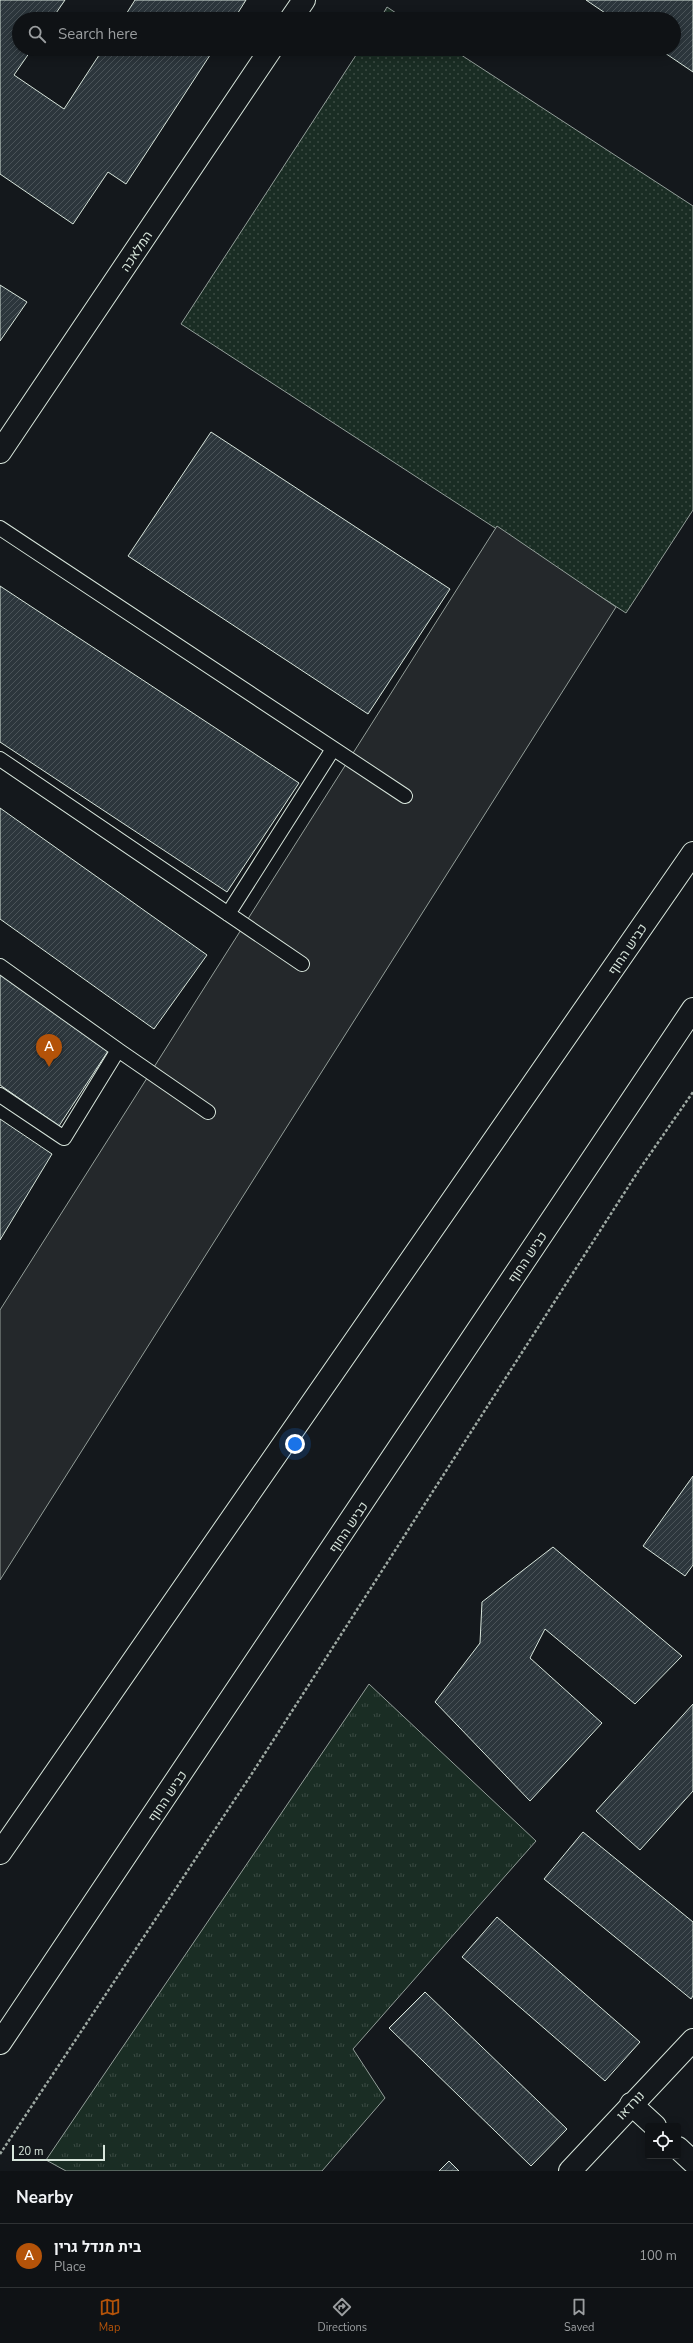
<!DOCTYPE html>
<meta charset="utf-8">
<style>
:root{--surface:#0f1215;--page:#181b1e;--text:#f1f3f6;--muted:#9b9ea0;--line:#2f3234;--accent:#b45309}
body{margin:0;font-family:"Nunito Sans",Heebo,sans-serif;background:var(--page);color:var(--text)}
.controls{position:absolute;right:12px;bottom:12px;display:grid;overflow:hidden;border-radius:4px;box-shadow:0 2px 10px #0003}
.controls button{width:36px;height:36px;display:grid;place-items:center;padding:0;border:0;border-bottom:1px solid var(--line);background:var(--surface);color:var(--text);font:20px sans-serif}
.scale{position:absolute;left:12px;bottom:10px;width:93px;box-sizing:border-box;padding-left:4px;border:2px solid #d8e6dc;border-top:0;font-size:11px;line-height:14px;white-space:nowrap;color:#d8e6dc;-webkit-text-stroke:3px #14181c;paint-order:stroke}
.you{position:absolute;left:295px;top:1444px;width:14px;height:14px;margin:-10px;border:3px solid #fff;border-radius:50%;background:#1a73e8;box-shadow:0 0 0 6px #1a73e833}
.badge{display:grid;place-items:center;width:26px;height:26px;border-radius:50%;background:var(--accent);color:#fff;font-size:13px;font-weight:700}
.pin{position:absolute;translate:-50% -33px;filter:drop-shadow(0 1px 2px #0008)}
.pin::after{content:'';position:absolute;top:21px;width:14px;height:12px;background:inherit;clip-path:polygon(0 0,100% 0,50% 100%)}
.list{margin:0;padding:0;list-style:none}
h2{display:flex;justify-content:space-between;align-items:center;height:52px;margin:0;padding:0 16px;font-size:17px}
h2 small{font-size:13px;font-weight:400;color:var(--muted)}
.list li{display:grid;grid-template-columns:26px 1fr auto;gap:12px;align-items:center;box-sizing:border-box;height:64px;padding:0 16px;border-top:1px solid var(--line)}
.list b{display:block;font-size:15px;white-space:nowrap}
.list p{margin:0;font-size:13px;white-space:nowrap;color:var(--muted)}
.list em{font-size:13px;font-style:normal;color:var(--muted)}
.icon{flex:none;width:22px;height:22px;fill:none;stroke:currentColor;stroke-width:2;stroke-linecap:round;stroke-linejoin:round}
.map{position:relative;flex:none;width:693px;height:2171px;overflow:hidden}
.search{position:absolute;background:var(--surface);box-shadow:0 2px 10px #0003;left:12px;right:12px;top:12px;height:44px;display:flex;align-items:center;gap:10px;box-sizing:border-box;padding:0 14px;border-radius:22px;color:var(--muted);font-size:15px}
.sheet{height:116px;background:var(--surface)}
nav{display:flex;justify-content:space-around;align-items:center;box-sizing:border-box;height:56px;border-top:1px solid var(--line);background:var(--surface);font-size:11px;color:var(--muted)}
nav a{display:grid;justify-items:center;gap:2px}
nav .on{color:var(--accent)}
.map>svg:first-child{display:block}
</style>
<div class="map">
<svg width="693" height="2171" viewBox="0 0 693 2171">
<defs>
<pattern id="grass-dots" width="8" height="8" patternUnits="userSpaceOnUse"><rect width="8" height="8" fill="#1a2d24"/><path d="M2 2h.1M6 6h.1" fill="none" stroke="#3b4b43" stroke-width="1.8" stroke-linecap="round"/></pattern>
<pattern id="park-tufts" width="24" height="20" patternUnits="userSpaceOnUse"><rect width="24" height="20" fill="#1a2d24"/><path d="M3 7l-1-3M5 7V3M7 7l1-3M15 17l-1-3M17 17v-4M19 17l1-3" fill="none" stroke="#3b4b43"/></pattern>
<pattern id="building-hatch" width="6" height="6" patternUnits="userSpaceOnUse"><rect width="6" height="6" fill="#2c363c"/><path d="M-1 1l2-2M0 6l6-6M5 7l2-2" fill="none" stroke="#4a5358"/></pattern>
</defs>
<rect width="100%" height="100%" fill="#14181c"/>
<!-- grass -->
<path fill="url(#grass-dots)" stroke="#939e99" d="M 387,7 L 405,19 L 380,19 Z
M 360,49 L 452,49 L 693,206 L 693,510 L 626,613 L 181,324 Z"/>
<!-- park -->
<path fill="url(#park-tufts)" stroke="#939e99" d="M 369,1684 L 536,1841 L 353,2049 L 385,2098 L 322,2171 L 66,2171 L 46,2160 Z"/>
<!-- parking -->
<path fill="#24282b" stroke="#939e99" d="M 497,526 L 616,607 L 0,1580 L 0,1310 Z"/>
<!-- building -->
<path fill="url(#building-hatch)" stroke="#d8e6dc" d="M 0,0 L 65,0 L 52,19 L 19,19 L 19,49 L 32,49 L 14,75 L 64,109 L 103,49 L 214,49 L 126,184 L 108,172 L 73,224 L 0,174 Z
M 135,0 L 246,0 L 234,19 L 123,19 Z
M 586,0 L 693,0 L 693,72 L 659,49 L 674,49 L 674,19 L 614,19 Z
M 0,285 L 27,302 L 0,341 Z
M 211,432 L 450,589 L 368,714 L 128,556 Z
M 0,586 L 299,783 L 227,892 L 0,742 Z
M 0,808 L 207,955 L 154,1029 L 0,919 Z
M 0,972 L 110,1048 L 59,1126 L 0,1085 Z
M 0,1119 L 52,1154 L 0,1240 Z
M 693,1476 L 693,1565 L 685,1576 L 643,1546 Z
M 553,1547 L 682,1656 L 635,1704 L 545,1629 L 530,1658 L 602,1723 L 530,1801 L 435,1702 L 480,1643 L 482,1602 Z
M 693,1704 L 693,1791 L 640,1850 L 596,1811 Z
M 583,1832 L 693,1922 L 693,1996 L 691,1999 L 544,1879 Z
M 497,1917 L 640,2042 L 605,2081 L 462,1957 Z
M 425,1992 L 567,2129 L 531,2166 L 389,2028 Z
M 449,2161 L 459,2171 L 439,2171 Z"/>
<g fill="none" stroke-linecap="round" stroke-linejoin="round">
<defs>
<path id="lane" d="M 0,528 L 405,796
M 0,759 L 302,964
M 228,914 L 333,749
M 0,966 L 118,1050 L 64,1138 L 0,1095
M 118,1050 L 208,1112"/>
<path id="street" d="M 291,19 L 304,0
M 0,452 L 271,49
M 631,2104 L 655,2126
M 678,2148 L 693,2162
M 570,2171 L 693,2040"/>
<path id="highway" d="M 0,1853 L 693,853
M 0,2043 L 693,1009"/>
</defs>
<!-- lane casing -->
<use href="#lane" stroke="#d8e6dc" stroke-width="16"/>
<!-- street casing -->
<use href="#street" stroke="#d8e6dc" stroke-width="24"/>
<!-- highway casing -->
<use href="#highway" stroke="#d8e6dc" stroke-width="24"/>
<!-- path -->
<path stroke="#9da8a2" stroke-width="2.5" stroke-dasharray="3 2" stroke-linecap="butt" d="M 0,2154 L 251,1775 L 639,1170 L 693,1092"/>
<!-- lane -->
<use href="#lane" stroke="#14181c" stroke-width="14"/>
<!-- street -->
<use href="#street" stroke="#14181c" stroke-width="22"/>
<!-- highway -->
<use href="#highway" stroke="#14181c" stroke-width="22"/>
</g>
<g text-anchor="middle" stroke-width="3" stroke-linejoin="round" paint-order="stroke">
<!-- street labels -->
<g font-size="13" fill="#d8e6dc" stroke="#14181c">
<text transform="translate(136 251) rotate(-56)" y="5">המלאכה</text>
<text transform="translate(627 949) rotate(-56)" y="5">כביש החוף</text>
<text transform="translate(527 1257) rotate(-56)" y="5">כביש החוף</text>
<text transform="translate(348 1527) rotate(-56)" y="5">כביש החוף</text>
<text transform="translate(167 1796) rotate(-56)" y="5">כביש החוף</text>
<text transform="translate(630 2105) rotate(-47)" y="5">נורדאו</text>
</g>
</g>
</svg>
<div class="controls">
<button><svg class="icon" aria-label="locate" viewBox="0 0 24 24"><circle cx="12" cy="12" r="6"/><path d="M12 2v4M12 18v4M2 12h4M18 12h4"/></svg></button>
</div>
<div class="scale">20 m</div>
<div class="you"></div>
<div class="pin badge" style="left:49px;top:1067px">A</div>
<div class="search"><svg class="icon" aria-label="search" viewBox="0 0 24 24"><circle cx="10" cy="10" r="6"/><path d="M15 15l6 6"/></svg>Search here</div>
</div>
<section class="sheet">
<h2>Nearby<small></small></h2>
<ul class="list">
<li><span class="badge">A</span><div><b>בית מנדל גרין</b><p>Place</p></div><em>100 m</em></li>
</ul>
</section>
<nav>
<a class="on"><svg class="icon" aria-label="map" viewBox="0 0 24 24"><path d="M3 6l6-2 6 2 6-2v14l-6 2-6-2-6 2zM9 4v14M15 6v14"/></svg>Map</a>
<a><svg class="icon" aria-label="directions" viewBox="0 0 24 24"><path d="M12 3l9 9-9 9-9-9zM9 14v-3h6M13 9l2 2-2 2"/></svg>Directions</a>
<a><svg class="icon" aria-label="saved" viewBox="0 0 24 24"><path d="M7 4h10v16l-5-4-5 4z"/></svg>Saved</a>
</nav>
